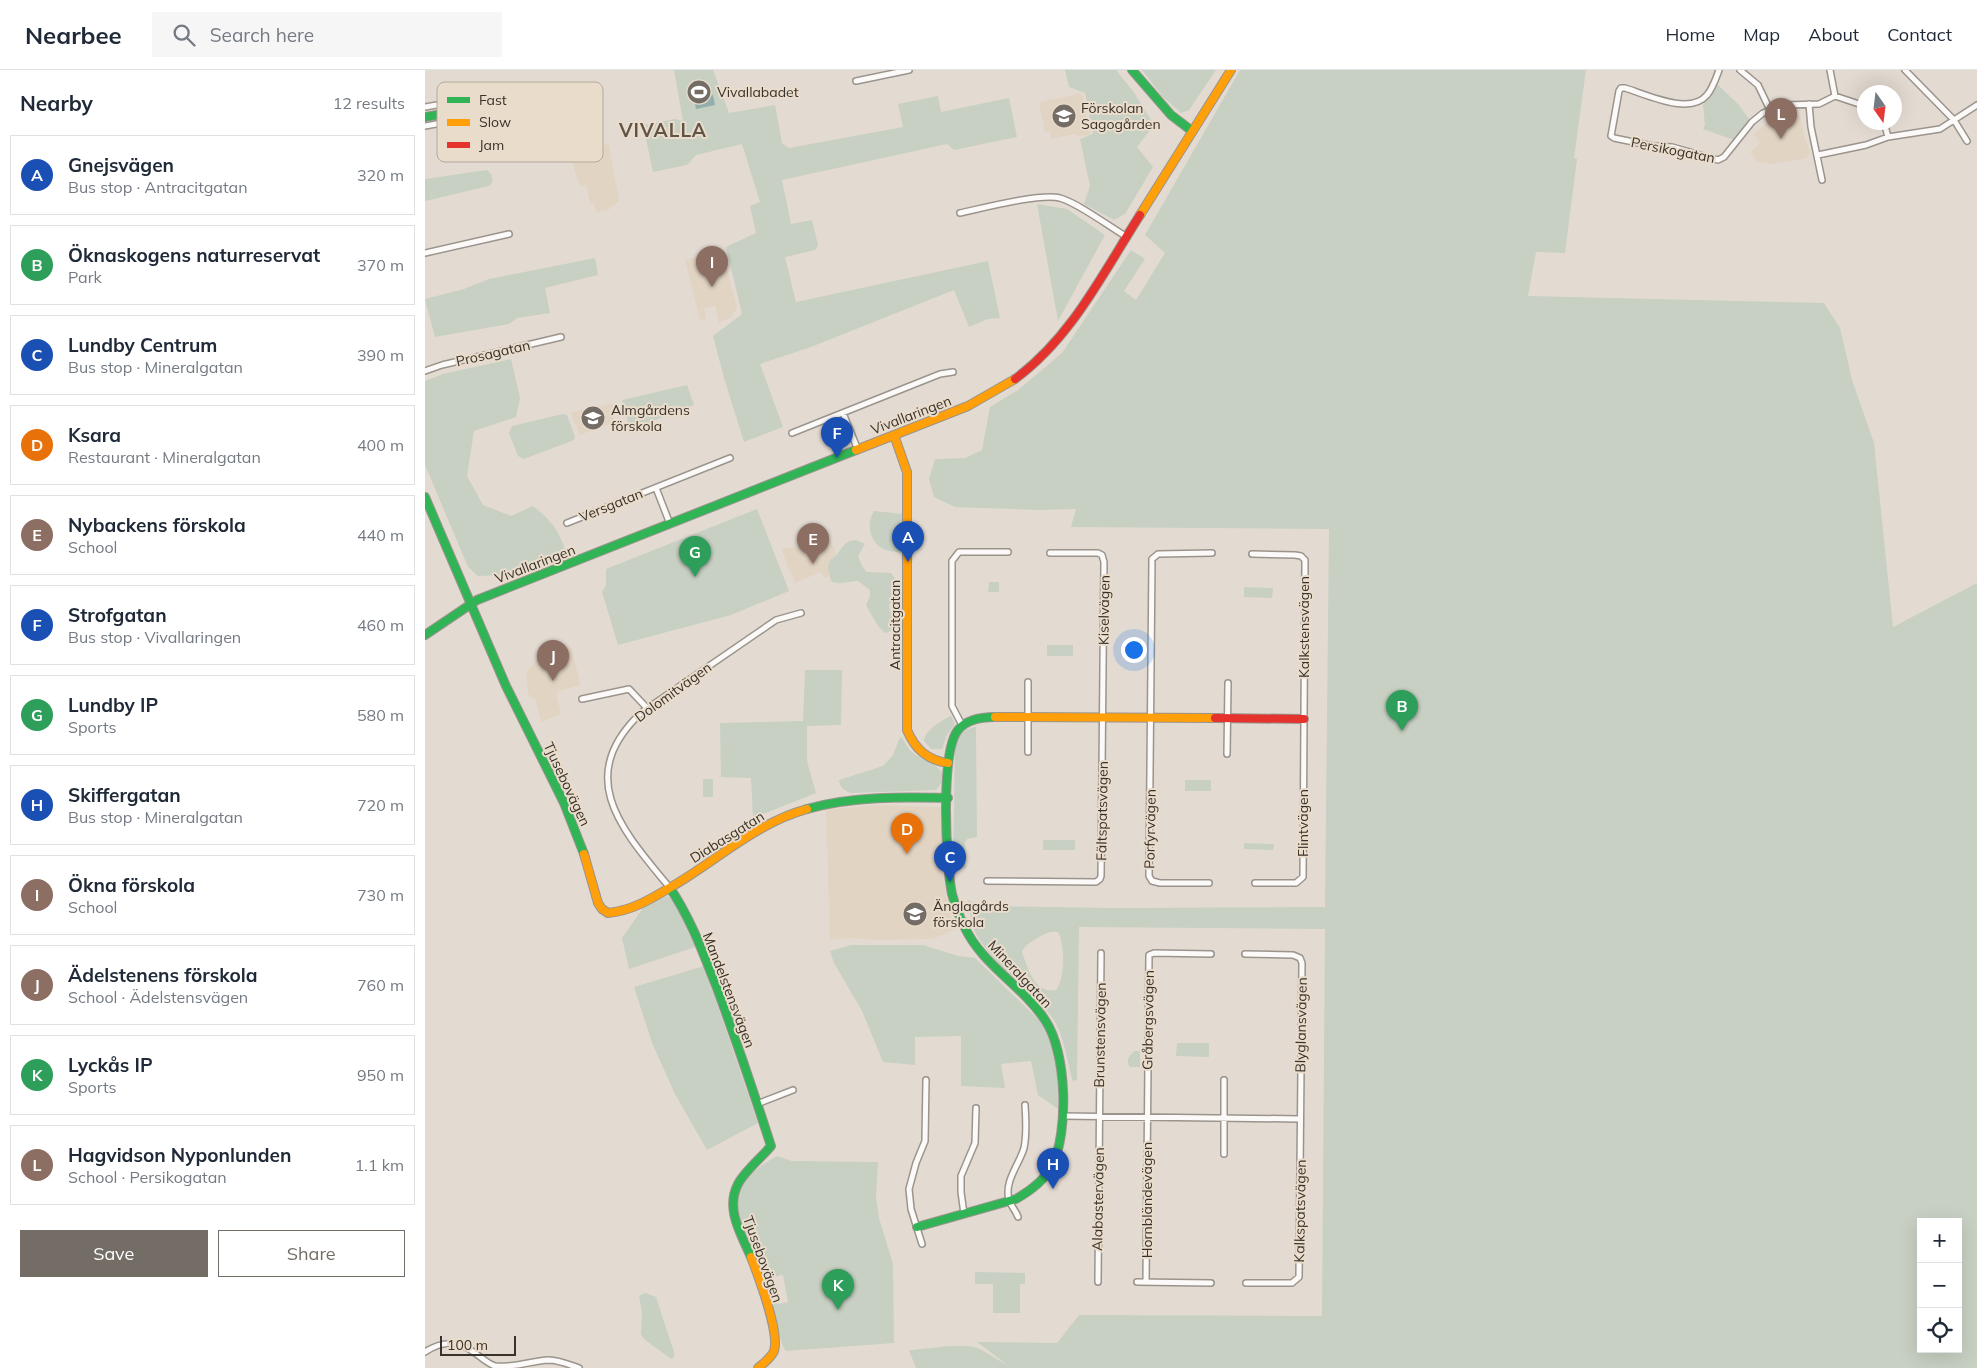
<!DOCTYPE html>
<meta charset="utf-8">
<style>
:root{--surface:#fff;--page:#f6f6f7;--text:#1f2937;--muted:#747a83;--line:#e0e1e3;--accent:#736d65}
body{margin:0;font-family:Mulish,sans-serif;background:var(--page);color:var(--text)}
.controls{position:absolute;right:15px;bottom:15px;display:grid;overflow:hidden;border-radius:0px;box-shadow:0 5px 20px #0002}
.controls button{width:45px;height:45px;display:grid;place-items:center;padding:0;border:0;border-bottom:1px solid var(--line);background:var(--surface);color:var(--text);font:25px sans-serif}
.compass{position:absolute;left:1432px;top:15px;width:45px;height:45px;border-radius:50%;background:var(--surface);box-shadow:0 5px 20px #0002;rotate:166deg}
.scale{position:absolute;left:15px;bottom:12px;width:76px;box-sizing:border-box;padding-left:5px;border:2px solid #37322b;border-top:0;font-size:14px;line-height:18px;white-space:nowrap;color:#37322b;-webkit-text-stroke:4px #eadccb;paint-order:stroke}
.you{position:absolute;left:708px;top:579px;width:18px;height:18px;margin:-12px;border:4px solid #fff;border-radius:50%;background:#1a73e8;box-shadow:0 0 0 8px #1a73e833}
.badge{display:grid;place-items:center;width:32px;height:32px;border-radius:50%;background:var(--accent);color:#fff;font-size:16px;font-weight:700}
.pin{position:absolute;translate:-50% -41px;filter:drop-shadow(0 1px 2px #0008)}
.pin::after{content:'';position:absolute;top:26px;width:18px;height:15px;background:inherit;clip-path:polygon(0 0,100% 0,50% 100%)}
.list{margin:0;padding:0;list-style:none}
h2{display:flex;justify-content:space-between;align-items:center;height:65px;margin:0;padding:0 20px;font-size:21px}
h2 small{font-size:16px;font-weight:400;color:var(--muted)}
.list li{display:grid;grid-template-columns:32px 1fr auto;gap:15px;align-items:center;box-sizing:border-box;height:80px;margin:0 10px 10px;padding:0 10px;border:1px solid var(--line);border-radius:0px}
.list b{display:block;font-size:19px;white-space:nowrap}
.list p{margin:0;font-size:16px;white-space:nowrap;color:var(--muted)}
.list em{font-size:16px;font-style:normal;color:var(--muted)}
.actions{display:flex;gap:10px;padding:15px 20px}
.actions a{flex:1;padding:11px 0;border:1px solid var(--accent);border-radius:0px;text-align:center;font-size:18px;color:var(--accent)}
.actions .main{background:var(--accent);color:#fff}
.icon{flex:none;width:28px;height:28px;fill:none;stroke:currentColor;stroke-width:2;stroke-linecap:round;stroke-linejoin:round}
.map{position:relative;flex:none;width:1552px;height:1298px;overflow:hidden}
header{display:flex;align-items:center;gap:30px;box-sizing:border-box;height:70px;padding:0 25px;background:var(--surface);border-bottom:1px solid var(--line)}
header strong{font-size:24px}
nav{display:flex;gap:28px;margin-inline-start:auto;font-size:18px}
.search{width:350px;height:45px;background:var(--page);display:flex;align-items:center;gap:12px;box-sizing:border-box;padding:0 18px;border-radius:0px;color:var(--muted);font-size:19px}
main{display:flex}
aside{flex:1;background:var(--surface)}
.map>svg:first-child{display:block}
</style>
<header>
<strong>Nearbee</strong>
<div class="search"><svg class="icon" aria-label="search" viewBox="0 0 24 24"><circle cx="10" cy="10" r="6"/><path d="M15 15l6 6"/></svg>Search here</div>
<nav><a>Home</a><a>Map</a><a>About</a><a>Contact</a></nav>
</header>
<main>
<aside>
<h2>Nearby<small>12 results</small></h2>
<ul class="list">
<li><span class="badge" style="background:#1a4fb4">A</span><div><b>Gnejsvägen</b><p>Bus stop · Antracitgatan</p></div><em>320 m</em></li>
<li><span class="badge" style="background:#2e9e5b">B</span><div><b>Öknaskogens naturreservat</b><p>Park</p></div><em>370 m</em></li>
<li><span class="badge" style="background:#1a4fb4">C</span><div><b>Lundby Centrum</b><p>Bus stop · Mineralgatan</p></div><em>390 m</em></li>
<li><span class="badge" style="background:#e8710a">D</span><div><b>Ksara</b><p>Restaurant · Mineralgatan</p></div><em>400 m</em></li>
<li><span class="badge" style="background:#8d6e63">E</span><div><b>Nybackens förskola</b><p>School</p></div><em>440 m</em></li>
<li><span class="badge" style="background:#1a4fb4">F</span><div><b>Strofgatan</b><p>Bus stop · Vivallaringen</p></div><em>460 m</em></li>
<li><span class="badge" style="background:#2e9e5b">G</span><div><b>Lundby IP</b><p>Sports</p></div><em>580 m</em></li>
<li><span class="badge" style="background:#1a4fb4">H</span><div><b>Skiffergatan</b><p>Bus stop · Mineralgatan</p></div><em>720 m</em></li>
<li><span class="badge" style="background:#8d6e63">I</span><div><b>Ökna förskola</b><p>School</p></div><em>730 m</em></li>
<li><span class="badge" style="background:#8d6e63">J</span><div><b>Ädelstenens förskola</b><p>School · Ädelstensvägen</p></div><em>760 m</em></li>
<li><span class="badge" style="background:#2e9e5b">K</span><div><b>Lyckås IP</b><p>Sports</p></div><em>950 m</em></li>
<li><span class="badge" style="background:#8d6e63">L</span><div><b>Hagvidson Nyponlunden</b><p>School · Persikogatan</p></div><em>1.1 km</em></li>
</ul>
<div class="actions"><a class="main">Save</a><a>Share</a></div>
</aside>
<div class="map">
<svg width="1552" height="1298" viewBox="0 0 1552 1298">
<rect width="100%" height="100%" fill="#e3dbd2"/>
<!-- built -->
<path fill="#e2d4c3" d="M 657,23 L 665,65 L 653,66 L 650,64 L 626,69 L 625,61 L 620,62 L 614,32 Z
M 1356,46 L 1359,48 L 1375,46 L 1380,70 L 1383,75 L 1385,83 L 1382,88 L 1347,94 L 1333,92 L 1325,82 L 1335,73 L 1329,64 L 1340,54 Z
M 184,74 L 194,131 L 183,140 L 171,142 L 169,133 L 165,134 L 161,115 L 155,116 L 144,84 L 146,82 Z
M 293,181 L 302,199 L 312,238 L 306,247 L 294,253 L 290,236 L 279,238 L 281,249 L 275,250 L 260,190 Z
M 187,333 L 191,341 L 187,343 L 190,352 L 155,365 L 146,344 L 148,342 Z
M 406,471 L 418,503 L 399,508 L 396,502 L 370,513 L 367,504 L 364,501 L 357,479 Z
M 130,571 L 146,578 L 156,615 L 131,622 L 136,644 L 116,652 L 111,630 L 103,624 L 101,602 Z
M 449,735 L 516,737 L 517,805 L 529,860 L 508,869 L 450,870 L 424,868 L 405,870 L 401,740 Z"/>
<!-- green -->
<path fill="#c7d0c3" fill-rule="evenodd" d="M 249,0 L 288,0 L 304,43 L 350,35 L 357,73 L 364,78 L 478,57 L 473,34 L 513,26 L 516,42 L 584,28 L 592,67 L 529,80 L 522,74 L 357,110 L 366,154 L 387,150 L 393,175 L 390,180 L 360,187 L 371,232 L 563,191 L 575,248 L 563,249 L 544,257 L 529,220 L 386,277 L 335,294 L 358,357 L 319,372 L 299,308 L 288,266 L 317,244 L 301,177 L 331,163 L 325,136 L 335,132 L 317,74 L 271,85 L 262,95 L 228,102 L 218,55 L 250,49 L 258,51 Z
M 640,0 L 691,0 L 708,21 L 729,55 L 712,77 L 728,97 L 700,144 L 689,150 L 659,134 L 665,116 L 655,69 L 668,64 L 660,23 L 644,17 Z
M 717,0 L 791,0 L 764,40 L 756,43 L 737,26 Z
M 815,0 L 1161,0 L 1149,88 L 1152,89 L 1140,183 L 1111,182 L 1103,226 L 1399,233 L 1415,258 L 1427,310 L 1449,373 L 1468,557 L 1552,513 L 1552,1298 L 491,1298 L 484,1280 C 503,1279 531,1273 549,1277 C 560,1280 570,1289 581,1294 L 552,1272 L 632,1273 L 654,1245 L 897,1246 L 900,859 L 654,857 L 652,1010 L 648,1011 C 641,989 640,965 626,946 C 605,919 566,892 551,864 C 546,853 545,842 543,830 L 556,836 L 692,838 L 900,837 L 904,459 L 646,457 L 651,439 L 614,440 L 530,437 L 509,427 L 504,409 L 510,389 L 540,388 L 557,380 L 565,337 L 593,320 L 637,283 L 706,180 L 720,189 L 699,221 L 711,230 L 740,183 L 720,165 ZM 626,862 L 633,862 C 640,874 640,910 631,920 C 609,924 603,898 597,882 C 599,874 618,864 626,862 ZM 1496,1152 L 1533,1152 L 1533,1279 L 1496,1279 Z
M 1292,14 L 1313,34 L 1324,49 L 1309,70 L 1278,59 L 1280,55 L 1278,34 L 1283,30 Z
M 62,100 L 66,104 L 68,111 L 64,116 L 0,131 L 0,109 Z
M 612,134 L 642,139 L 680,165 L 633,251 Z
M 170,188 L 173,205 L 120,218 L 125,243 L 92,248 L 84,254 L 10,267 L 0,229 L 39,219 L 64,209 Z
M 86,289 L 95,328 L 91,347 L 49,361 L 42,406 L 58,435 L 86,446 L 108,436 C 127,451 133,459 141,482 L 78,505 L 53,506 L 43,497 L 0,395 L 0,311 L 18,304 Z
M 262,315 L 269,335 L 205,360 L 197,330 Z
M 138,344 L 142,345 L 150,367 L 149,370 L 99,389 L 93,386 L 84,363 L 87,356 Z
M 332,439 L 364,521 L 306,545 L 193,575 L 177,522 L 181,515 L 181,499 Z
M 449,441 L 478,444 L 478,483 C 470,482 461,481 455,477 C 443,468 442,452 449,441 Z
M 431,470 L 440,474 L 433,486 L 437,496 L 442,502 L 466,503 L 470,508 L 470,530 L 464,534 C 464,542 469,547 470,555 L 466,561 L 460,563 C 454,559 444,541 441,535 L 445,526 L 445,520 L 433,511 C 424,511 414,516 406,511 L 403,497 L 405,490 C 418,483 415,471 431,470 Z
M 564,512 L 574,512 L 574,522 L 563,522 Z
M 819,517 L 848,518 L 847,528 L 819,527 Z
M 622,575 L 648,575 L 648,586 L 622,586 Z
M 380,600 L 417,600 L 416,655 L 382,656 L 382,691 L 391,723 L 328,748 L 326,708 L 296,707 L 295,653 L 378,651 Z
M 526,646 L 530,654 L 522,665 L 517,679 L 506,679 L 499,671 C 499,661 517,650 526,646 Z
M 551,657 L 552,767 L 542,769 L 540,773 L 541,798 L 528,800 L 530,675 C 535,663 539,659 551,657 Z
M 477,667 C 480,673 483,679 488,683 C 502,694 531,698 511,720 L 426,723 C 419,721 415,717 414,710 L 458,696 L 468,685 L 474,669 Z
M 278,709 L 288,709 L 288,727 L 278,727 Z
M 760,710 L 786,710 L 786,721 L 760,721 Z
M 618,770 L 650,770 L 650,780 L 618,780 Z
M 819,773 L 849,774 L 848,780 L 819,779 Z
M 242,826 L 250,832 L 270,877 L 204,899 L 197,868 L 218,838 Z
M 426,875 L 498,875 L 533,886 L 550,888 L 614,950 L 623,964 L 629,978 L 632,994 L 633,1039 L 613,1025 L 606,991 L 576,994 L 580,1018 L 536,1016 L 536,966 L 490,967 L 490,995 L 458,992 L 437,941 L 409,893 L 405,881 Z
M 279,896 L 333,1053 L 282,1080 L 250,1024 L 227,973 L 209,917 Z
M 752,973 L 784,973 L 784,987 L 751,986 Z
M 709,981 L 715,981 L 715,997 L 705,997 C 700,990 704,987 709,981 Z
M 352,1086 L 367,1091 L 453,1092 L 451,1128 L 454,1148 L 468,1194 L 469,1273 L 361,1281 C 356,1277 351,1250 349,1242 C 345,1228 342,1215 337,1201 C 329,1177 307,1149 314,1122 C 319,1106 338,1094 352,1086 ZM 358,1205 L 363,1232 L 353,1234 L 348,1207 Z
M 550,1202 L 600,1203 L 600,1214 L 595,1214 L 595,1243 L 568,1243 L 568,1214 L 550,1214 Z
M 220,1223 L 231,1227 L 232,1230 L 249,1282 L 249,1287 L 246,1289 L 219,1269 L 216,1264 L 217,1242 L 214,1226 Z"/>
<!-- water -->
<path fill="#92afac" d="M 288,25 L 290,35 L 271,39 L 269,28 Z"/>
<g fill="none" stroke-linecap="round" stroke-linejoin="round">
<defs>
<path id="street" d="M 1294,0 C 1291,8 1288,18 1282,25 C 1265,46 1220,24 1200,18 L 1196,18 L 1194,21 L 1186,66 L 1189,68 L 1228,76 L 1247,77 L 1293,90 L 1299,87 L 1327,52 L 1338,43 L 1361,35 L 1394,34 L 1410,26
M 1315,0 L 1333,15 L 1345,40
M 1405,0 L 1410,26 L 1440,36
M 1480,0 L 1529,50 L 1542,71
M 431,11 L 484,0
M 1384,34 L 1386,57 L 1397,110
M 0,37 L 103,19 L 110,18 L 120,25 L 118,32 L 110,36 L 0,56
M 1459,52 L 1463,67
M 1393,85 L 1441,75 L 1463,67 L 1515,59 L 1552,35
M 535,143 C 558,138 615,123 635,128 C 655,134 683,156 702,167
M 0,183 L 84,164
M 0,301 L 17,295 L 136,267
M 418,343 L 433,380
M 367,363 L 515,304 L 528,302
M 231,418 L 245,454
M 142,453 L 305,388
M 827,484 L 870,485 L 876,486 L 880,490 L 878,807 L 871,813 L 830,813
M 157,629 L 204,619 L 222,638
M 537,655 L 527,636 L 527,491 L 534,482 L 583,482
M 603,682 L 603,612
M 802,684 L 803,613
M 562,811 L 671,812 L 675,809 L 676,806 L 679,492 L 677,485 L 673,483 L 625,483
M 784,813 L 735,813 L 727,811 L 724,806 L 727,489 L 733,484 L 787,483
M 245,818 C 198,761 147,707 217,642 L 351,550 L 376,543
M 820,884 L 868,885 L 875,888 L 877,893 L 874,1207 L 867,1213 L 821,1213
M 332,1034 L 368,1020
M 637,1046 L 875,1049
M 799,1084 L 799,1010
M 539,1144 L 536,1122 L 536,1106 L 550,1073 L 551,1038
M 593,1147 C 591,1141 586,1136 584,1130 C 579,1111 594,1095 599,1078 C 602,1064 601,1049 600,1035
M 497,1174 L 486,1139 L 484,1119 L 491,1093 L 500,1071 L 501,1010
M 673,1212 L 676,883
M 712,1212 L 786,1213
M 721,1212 L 724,885 L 729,883 L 786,884
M 0,1282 C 15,1272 32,1270 47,1281 C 55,1286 61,1293 70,1296 C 89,1298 105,1291 124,1290 C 134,1290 145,1295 154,1298"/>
<path id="fast" d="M 707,0 L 746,45 L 767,61
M 0,47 L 141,21
M 0,427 L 81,616 L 139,733 L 159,784
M 0,565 L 52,530 L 431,380
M 382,739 C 428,726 476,727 523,728
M 245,818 C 266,849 278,883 292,918 C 311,970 329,1023 346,1076 C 337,1087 319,1102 313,1114 C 300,1139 316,1164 326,1187
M 492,1157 L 591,1129 C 605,1121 619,1111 627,1096 C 644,1062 642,982 620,950 C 597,915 557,895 539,856 C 534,846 530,835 527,824 C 521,796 515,682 533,660 C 542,649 557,647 570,647"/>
<path id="slow" d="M 715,145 L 806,0
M 469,365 L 482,402 L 482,660 C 490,679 502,690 523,693
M 431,380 L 543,336 L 590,309
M 570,647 L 790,648
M 159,784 L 173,833 L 177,839 L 183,843 C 206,841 226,829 246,817 C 291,791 331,753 382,739
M 326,1187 C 333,1205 355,1263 349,1281 C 346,1288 339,1293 333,1298"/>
<path id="jam" d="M 590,309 C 647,267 678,203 715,145
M 790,648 L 879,649"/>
</defs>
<!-- street casing -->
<use href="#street" stroke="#9a948d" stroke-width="8"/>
<!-- fast casing -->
<use href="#fast" stroke="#9a948d" stroke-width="10"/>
<!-- slow casing -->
<use href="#slow" stroke="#9a948d" stroke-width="10"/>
<!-- jam casing -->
<use href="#jam" stroke="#9a948d" stroke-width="10"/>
<!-- street -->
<use href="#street" stroke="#fbfaf8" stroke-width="5"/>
<!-- fast -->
<use href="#fast" stroke="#30b455" stroke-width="8"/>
<!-- slow -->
<use href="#slow" stroke="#ff9f0a" stroke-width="8"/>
<!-- jam -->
<use href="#jam" stroke="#e5322d" stroke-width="8"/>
</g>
<!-- icons -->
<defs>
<symbol id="stadium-disc" viewBox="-11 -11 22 22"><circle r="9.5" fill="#736d65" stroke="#eadccb"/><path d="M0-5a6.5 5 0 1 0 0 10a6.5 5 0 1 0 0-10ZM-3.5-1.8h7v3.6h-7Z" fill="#fff"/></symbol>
<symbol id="school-disc" viewBox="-11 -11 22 22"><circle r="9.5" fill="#736d65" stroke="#eadccb"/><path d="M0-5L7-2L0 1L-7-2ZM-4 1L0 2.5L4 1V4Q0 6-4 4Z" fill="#fff"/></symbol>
</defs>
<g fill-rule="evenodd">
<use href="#stadium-disc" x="260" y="8" width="28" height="28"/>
<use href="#school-disc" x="625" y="32" width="28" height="28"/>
<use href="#school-disc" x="154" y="334" width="28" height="28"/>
<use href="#school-disc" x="476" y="830" width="28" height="28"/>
</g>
<g text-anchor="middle" stroke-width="4" stroke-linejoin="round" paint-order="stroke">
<!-- poi labels -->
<g font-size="14" fill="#37322b" stroke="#eadccb" text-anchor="start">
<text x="292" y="27">Vivallabadet</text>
<text x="656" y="43">Förskolan<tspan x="656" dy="16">Sagogården</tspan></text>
<text x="186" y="345">Almgårdens<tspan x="186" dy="16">förskola</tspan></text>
<text x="508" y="841">Änglagårds<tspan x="508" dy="16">förskola</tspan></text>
</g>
<!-- street labels -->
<g font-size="14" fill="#37322b" stroke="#eadccb">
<text transform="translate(1248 80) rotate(11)" y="5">Persikogatan</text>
<text transform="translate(68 283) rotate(-13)" y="5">Prosagatan</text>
<text transform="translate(486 345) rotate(-21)" y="5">Vivallaringen</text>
<text transform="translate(186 435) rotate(-22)" y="5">Versgatan</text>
<text transform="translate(110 494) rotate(-21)" y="5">Vivallaringen</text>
<text transform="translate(679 540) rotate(-89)" y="5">Kiselvägen</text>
<text transform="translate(470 555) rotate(-90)" y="5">Antracitgatan</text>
<text transform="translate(879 557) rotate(-90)" y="5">Kalkstensvägen</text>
<text transform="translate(248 622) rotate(-36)" y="5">Dolomitvägen</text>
<text transform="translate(142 714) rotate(65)" y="5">Tjusebovägen</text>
<text transform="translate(677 741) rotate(-89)" y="5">Fältspatsvägen</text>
<text transform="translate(878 753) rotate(-90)" y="5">Flintvägen</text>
<text transform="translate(725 759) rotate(-89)" y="5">Porfyrvägen</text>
<text transform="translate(302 767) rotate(-32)" y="5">Diabasgatan</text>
<text transform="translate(595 904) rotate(47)" y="5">Mineralgatan</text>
<text transform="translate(304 920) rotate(69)" y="5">Mandelstensvägen</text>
<text transform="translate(723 950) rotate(-89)" y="5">Gråbergsvägen</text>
<text transform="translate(876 955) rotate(-89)" y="5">Blyglansvägen</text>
<text transform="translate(675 965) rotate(-89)" y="5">Brunstensvägen</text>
<text transform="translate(673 1129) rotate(-89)" y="5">Alabastervägen</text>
<text transform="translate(722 1130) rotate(-90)" y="5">Hornbländevägen</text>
<text transform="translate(875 1141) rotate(-89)" y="5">Kalkspatsvägen</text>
<text transform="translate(338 1189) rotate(70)" y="5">Tjusebovägen</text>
</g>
<!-- district labels -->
<g font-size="19" font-weight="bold" letter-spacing="1" fill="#605446" stroke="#eadccb">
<text x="238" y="67">VIVALLA</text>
</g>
</g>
<!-- legend -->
<rect x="12" y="12" width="166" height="80" rx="8" fill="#eadccb" stroke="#b4a99b" stroke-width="1"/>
<rect x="22" y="27" width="23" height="6" fill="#30b455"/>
<rect x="22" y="49" width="23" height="7" fill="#ff9f0a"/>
<rect x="22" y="72" width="23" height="6" fill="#e5322d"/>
<g font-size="14" fill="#37322b">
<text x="54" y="35">Fast</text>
<text x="54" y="57">Slow</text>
<text x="54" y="80">Jam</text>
</g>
</svg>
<div class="controls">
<button>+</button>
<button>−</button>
<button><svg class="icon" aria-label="locate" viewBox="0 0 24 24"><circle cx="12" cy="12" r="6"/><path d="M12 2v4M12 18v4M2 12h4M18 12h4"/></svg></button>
</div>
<svg class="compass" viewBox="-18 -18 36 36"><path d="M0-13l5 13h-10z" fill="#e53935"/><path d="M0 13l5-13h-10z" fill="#747a83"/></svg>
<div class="scale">100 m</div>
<div class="you"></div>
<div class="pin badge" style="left:483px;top:492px;background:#1a4fb4">A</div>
<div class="pin badge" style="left:977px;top:661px;background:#2e9e5b">B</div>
<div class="pin badge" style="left:525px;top:812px;background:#1a4fb4">C</div>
<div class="pin badge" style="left:482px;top:784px;background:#e8710a">D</div>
<div class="pin badge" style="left:388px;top:494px;background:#8d6e63">E</div>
<div class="pin badge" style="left:412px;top:388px;background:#1a4fb4">F</div>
<div class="pin badge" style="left:270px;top:507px;background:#2e9e5b">G</div>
<div class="pin badge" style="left:628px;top:1119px;background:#1a4fb4">H</div>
<div class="pin badge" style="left:287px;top:217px;background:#8d6e63">I</div>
<div class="pin badge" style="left:128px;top:611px;background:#8d6e63">J</div>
<div class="pin badge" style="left:413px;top:1240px;background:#2e9e5b">K</div>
<div class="pin badge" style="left:1356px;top:69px;background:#8d6e63">L</div>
</div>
</main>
